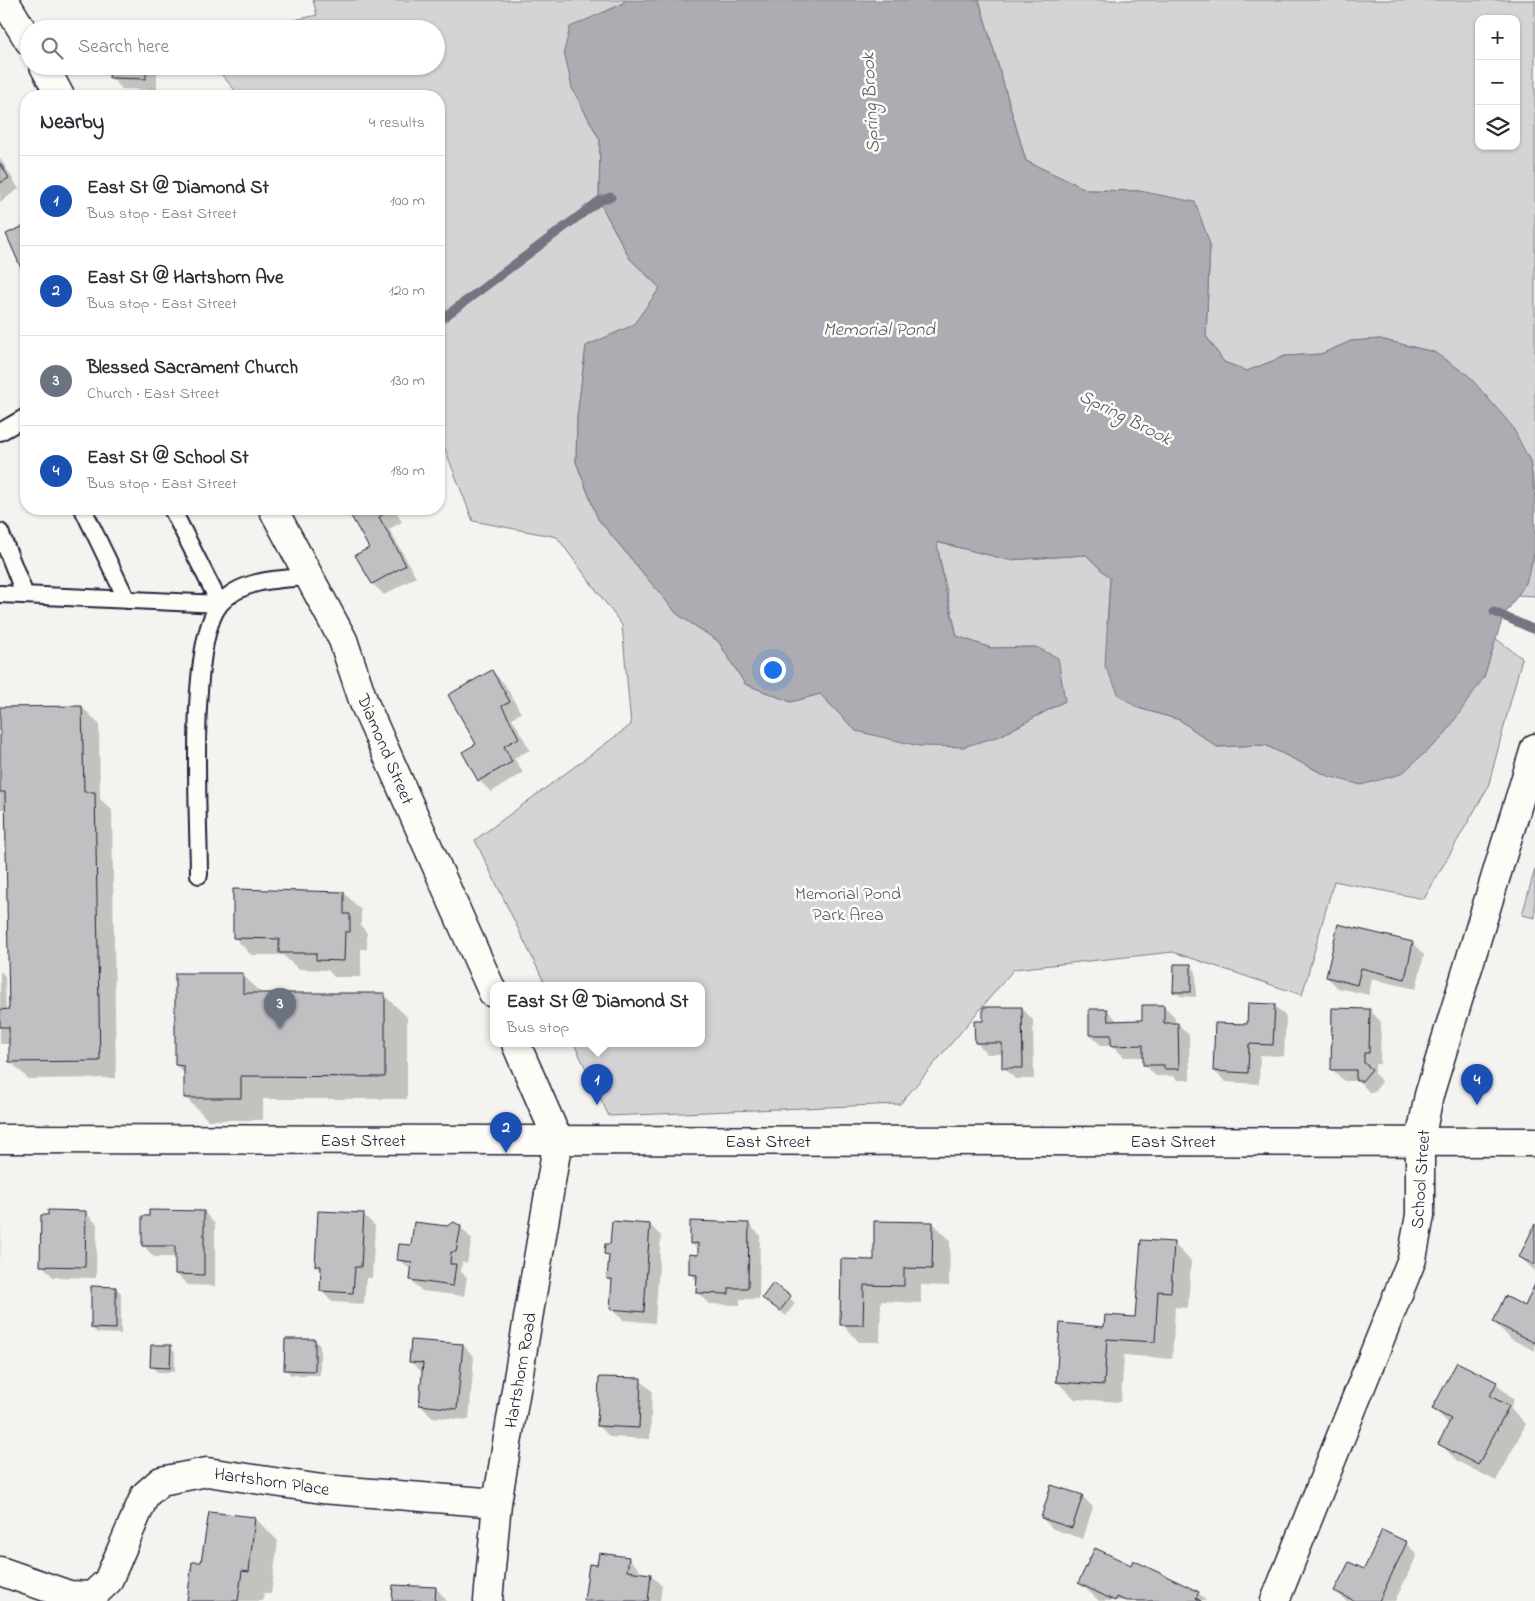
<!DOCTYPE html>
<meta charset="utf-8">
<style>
:root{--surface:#fff;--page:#f2f2f3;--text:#2b2b33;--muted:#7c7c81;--line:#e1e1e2;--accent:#22223b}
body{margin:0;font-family:"Indie Flower",sans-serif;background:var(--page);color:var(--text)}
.controls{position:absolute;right:15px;top:15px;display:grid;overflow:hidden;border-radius:10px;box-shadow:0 1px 4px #0004}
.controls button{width:45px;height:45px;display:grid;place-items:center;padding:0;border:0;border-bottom:1px solid var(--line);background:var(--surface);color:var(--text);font:25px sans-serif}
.you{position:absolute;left:772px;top:669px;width:18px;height:18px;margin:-12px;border:4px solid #fff;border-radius:50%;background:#1a73e8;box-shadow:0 0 0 8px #1a73e833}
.badge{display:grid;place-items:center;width:32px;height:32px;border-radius:50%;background:var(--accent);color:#fff;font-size:16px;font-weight:700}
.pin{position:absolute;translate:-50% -41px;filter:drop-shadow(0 1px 2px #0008)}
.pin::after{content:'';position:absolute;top:26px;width:18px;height:15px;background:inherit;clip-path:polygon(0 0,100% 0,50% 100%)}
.popup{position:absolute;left:490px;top:982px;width:215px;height:65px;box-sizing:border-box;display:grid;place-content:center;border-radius:10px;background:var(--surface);filter:drop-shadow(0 1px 4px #0005);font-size:16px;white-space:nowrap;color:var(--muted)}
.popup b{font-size:19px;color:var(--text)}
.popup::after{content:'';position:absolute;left:50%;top:100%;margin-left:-10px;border:10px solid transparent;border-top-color:var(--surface)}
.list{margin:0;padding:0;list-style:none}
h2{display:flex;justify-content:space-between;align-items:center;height:65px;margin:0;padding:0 20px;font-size:21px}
h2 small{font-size:16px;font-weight:400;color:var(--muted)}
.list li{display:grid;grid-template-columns:32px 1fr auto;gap:15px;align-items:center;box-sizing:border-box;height:90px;padding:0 20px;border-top:1px solid var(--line)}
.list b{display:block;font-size:19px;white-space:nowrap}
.list p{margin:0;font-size:16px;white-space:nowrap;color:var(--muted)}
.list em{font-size:16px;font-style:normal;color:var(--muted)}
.icon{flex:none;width:28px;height:28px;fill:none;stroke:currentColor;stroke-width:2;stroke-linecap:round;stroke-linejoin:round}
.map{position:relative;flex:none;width:1535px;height:1601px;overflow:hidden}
.search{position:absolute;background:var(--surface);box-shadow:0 1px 4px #0004;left:20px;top:20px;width:425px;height:55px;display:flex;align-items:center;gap:12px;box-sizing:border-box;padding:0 18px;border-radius:28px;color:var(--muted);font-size:19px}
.panel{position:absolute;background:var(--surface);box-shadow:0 1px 4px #0004;left:20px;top:90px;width:425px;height:425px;border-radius:20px}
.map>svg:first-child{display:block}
</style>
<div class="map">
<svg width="1535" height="1601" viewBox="0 0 1535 1601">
<rect width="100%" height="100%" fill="#f4f3ef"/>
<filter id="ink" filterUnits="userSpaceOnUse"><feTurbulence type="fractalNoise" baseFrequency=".02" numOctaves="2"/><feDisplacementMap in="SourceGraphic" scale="10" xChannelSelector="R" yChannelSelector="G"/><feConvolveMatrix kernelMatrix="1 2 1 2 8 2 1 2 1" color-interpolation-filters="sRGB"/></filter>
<g filter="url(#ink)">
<!-- green -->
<path fill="#d5d4d5" stroke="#7c7b88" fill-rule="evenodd" d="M 313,0 L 625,0 L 572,88 L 600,140 L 599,201 L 630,259 L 660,288 L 634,325 L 586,346 L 577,417 L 576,462 L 598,519 L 677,614 L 718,641 L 745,684 L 791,702 L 820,694 L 856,731 L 1000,736 L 1065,701 L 1036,647 L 991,648 L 957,636 L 936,542 L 1009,560 L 1086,555 L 1110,578 L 1107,623 L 1138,708 L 1180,720 L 1217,747 L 1265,745 L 1328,776 L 1484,677 L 1495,638 L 1522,658 L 1488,787 L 1424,899 L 1334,881 L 1302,995 L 1173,952 L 1014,969 L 900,1104 L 609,1116 L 574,1044 L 701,1044 L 701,986 L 546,986 L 475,840 L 631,725 L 622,625 L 557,537 L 473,521 L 439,434 L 439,96 L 240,96 L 214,66 L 436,66 L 436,29 L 255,29 L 317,15 Z
M 979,0 L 1535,0 L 1535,497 L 1530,461 L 1434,352 L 1380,339 L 1351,341 L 1321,354 L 1285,356 L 1247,371 L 1224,362 L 1206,336 L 1210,244 L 1140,191 L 1088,190 L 1026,161 ZM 1479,19 L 1516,19 L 1516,146 L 1479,146 Z
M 1535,551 L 1535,596 L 1517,595 L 1526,583 Z
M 1535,869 L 1535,918 L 1522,915 Z"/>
<!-- water -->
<path fill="#acacb2" stroke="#757582" d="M 625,0 L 979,0 L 1026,161 L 1088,190 L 1140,191 L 1195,202 L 1210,244 L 1206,336 L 1224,362 L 1247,371 L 1285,356 L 1321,354 L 1351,341 L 1380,339 L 1434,352 L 1468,375 L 1512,426 L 1530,461 L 1535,497 L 1535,551 L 1526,583 L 1503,617 L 1484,677 L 1443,737 L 1401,774 L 1361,785 L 1328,776 L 1265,745 L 1217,747 L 1180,720 L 1138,708 L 1119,695 L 1105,666 L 1110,578 L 1086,555 L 1009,560 L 937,542 L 944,585 L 957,636 L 991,648 L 1036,647 L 1058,658 L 1065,701 L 1000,736 L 963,747 L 919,746 L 856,731 L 820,694 L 791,702 L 745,684 L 718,641 L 677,614 L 598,519 L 576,462 L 577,417 L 586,346 L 633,325 L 660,288 L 630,259 L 599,201 L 600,140 L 572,88 L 564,51 L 570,27 L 622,4 Z"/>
<!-- shadow -->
<path fill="#0003" d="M 111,66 L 157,66 L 157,90 L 122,89 L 111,77 Z
M 0,158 L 19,189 L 0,202 Z
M 348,509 L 395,509 L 402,522 L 389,529 L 416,577 L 384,595 L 373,584 L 370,548 Z
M 492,672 L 504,683 L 521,713 L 512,718 L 530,750 L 514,758 L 523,773 L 491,792 L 479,780 L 478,744 Z
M 82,707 L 99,724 L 100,799 L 112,810 L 116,1078 L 28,1079 L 11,1062 L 10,1044 L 0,1044 L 0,971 L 5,976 L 6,1011 L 10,1011 L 6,809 L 0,809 L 0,708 Z
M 344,893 L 361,910 L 361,926 L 367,933 L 367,949 L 361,949 L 361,977 L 334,977 L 328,970 L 298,969 L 283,955 L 251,955 L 234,937 Z
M 1339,925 L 1413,943 L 1424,955 L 1416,989 L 1372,979 L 1369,995 L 1338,988 L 1327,977 Z
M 1190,965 L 1196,971 L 1196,997 L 1180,996 L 1174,991 Z
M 243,975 L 262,994 L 384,995 L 407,1017 L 407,1099 L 263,1099 L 263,1120 L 208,1120 L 185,1097 L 185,1074 L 176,1065 Z
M 1274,1005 L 1286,1017 L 1284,1056 L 1260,1055 L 1259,1084 L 1226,1082 L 1214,1071 L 1248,1025 Z
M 1164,1006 L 1175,1017 L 1175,1024 L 1178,1024 L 1189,1035 L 1190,1080 L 1177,1080 L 1173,1076 L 1156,1076 L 1144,1064 L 1144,1057 L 1124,1057 L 1113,1046 L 1102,1046 L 1090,1035 L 1107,1010 L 1118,1022 L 1144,1021 Z
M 1022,1008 L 1033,1020 L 1034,1079 L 1015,1079 L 1004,1068 L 1004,1054 L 987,1054 L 976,1042 L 984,1023 Z
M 1370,1010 L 1381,1022 L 1380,1064 L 1375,1064 L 1375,1074 L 1382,1082 L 1374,1092 L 1369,1092 L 1359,1081 L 1344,1081 L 1332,1069 Z
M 85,1212 L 97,1224 L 96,1278 L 53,1277 L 42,1265 Z
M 204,1212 L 215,1224 L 215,1286 L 188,1285 L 176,1274 L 176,1257 L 154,1257 L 143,1245 Z
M 363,1214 L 375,1226 L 372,1278 L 366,1278 L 364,1304 L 333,1302 L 321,1291 L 322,1272 L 316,1265 Z
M 933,1223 L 950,1240 L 949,1286 L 921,1285 L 921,1303 L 881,1301 L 880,1342 L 859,1342 L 842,1324 L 875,1261 Z
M 457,1224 L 472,1239 L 467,1263 L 462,1262 L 461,1272 L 467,1277 L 464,1296 L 422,1291 L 411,1280 L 412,1271 L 399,1260 L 412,1246 L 447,1227 Z
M 748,1224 L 760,1235 L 759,1299 L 740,1299 L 740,1305 L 709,1304 L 698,1293 L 698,1282 L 690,1274 L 699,1256 L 699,1251 L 691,1243 Z
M 650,1225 L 661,1236 L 655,1323 L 623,1320 L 611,1309 L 613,1283 L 608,1278 L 610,1258 L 606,1254 Z
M 1535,1227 L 1535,1271 L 1520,1257 Z
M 0,1228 L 1,1229 L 0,1267 Z
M 1173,1243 L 1191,1261 L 1188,1308 L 1175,1307 L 1172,1359 L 1124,1355 L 1121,1402 L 1075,1399 L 1057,1382 L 1106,1328 L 1137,1318 Z
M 773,1285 L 795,1303 L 786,1316 L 764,1298 Z
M 1535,1287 L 1535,1351 L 1511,1339 L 1494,1322 L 1525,1307 Z
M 116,1288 L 121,1293 L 121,1334 L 97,1333 L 92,1328 Z
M 315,1340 L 320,1346 L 320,1375 L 291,1375 L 286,1369 Z
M 463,1345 L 474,1357 L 469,1420 L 432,1417 L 420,1405 L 423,1373 L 410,1361 Z
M 170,1347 L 175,1352 L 175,1372 L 157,1372 L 152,1366 Z
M 640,1380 L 652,1391 L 650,1439 L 610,1437 L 599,1426 Z
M 1496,1383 L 1514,1400 L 1510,1408 L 1526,1424 L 1496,1481 L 1457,1461 L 1440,1443 L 1449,1424 L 1434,1409 Z
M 1082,1496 L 1093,1507 L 1083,1539 L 1053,1529 L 1042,1518 Z
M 210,1513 L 255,1518 L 278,1541 L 271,1594 L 264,1593 L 263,1601 L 188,1601 L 202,1563 Z
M 1406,1543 L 1417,1555 L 1395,1601 L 1346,1601 L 1336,1591 Z
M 628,1558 L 640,1570 L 640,1574 L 651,1575 L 662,1586 L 660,1601 L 585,1601 L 598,1566 Z
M 1080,1583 L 1198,1593 L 1206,1601 L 1099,1601 Z
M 436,1588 L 447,1601 L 393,1601 Z"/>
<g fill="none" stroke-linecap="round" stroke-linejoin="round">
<!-- stream -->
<path stroke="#757582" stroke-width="9" d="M 439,321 L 599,201 L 611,197
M 1494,612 L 1535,630"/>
</g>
<!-- building -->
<path fill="#c0bfc2" stroke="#22223b" d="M 111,25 L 147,26 L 147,29 L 111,29 Z
M 110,66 L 146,66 L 146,79 L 109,78 Z
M 0,163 L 9,178 L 0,183 Z
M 26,225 L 26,276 L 25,277 L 6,234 Z
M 347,509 L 391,509 L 379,517 L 406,565 L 372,584 L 355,555 L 369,548 Z
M 492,670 L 510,702 L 502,706 L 519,738 L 504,746 L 512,762 L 478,781 L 462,752 L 476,744 L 448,695 Z
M 82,706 L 84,792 L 95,792 L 100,1061 L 9,1062 L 9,1027 L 0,1027 L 0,1010 L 9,1009 L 5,792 L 0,792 L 0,707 Z
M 233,889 L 344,892 L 344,914 L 350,914 L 350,932 L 345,932 L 344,961 L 316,960 L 316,953 L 279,953 L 279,939 L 233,938 Z
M 1338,924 L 1413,942 L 1405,979 L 1361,968 L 1357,985 L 1326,977 Z
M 1174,964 L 1191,964 L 1191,992 L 1173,992 Z
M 175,973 L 243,973 L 243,993 L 385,993 L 385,1077 L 241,1076 L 241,1098 L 184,1098 L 184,1066 L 175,1065 Z
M 1248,1003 L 1275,1004 L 1273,1045 L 1249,1044 L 1248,1073 L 1213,1071 L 1215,1023 L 1247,1024 Z
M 1142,1005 L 1164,1005 L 1164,1023 L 1178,1023 L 1179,1069 L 1164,1069 L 1164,1065 L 1143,1065 L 1143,1045 L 1111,1046 L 1111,1035 L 1089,1035 L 1089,1009 L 1107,1009 L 1108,1021 L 1142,1020 Z
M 983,1007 L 1022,1007 L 1023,1068 L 1002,1068 L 1002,1043 L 975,1043 L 974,1021 L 983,1021 Z
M 1332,1008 L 1370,1009 L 1369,1053 L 1364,1053 L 1364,1063 L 1372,1069 L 1362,1081 L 1356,1081 L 1356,1070 L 1331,1070 Z
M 48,1210 L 86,1211 L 85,1267 L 40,1266 L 41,1215 L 48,1215 Z
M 149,1210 L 204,1211 L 204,1275 L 175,1274 L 175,1246 L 142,1246 L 142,1216 L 149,1216 Z
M 318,1211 L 364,1213 L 361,1267 L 355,1267 L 353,1293 L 320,1291 L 321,1266 L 315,1266 Z
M 612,1221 L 650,1224 L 644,1312 L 610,1309 L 612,1279 L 607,1279 L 609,1255 L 604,1254 L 605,1244 L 610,1244 Z
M 690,1221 L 749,1223 L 748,1288 L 729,1288 L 729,1294 L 696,1293 L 697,1275 L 689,1274 L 689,1254 L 698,1255 L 698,1243 L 690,1244 Z
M 874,1221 L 933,1222 L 932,1269 L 904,1268 L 904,1286 L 864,1285 L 863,1325 L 840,1325 L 841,1259 L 874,1260 Z
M 414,1222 L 447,1226 L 454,1222 L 461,1226 L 456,1252 L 451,1252 L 450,1264 L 456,1264 L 453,1286 L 410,1280 L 412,1262 L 397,1260 L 399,1244 L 411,1245 Z
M 1535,1224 L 1535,1265 L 1519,1257 Z
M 1141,1240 L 1174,1242 L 1171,1292 L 1158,1291 L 1155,1342 L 1107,1339 L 1104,1385 L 1056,1382 L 1060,1323 L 1104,1327 L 1105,1315 L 1135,1317 Z
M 773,1283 L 791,1296 L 780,1311 L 762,1298 Z
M 1535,1284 L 1535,1343 L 1493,1322 L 1505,1296 L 1525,1306 Z
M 91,1286 L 116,1287 L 116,1329 L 91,1328 Z
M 285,1339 L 315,1339 L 315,1371 L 284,1370 Z
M 411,1340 L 463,1344 L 457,1409 L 419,1405 L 423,1363 L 409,1362 Z
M 151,1345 L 171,1345 L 170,1368 L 150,1367 Z
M 1457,1362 L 1497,1382 L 1490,1396 L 1509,1406 L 1478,1465 L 1438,1444 L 1451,1419 L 1432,1409 Z
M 599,1377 L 641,1378 L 639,1428 L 597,1426 Z
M 1051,1485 L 1083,1495 L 1072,1528 L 1041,1518 Z
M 209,1512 L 255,1517 L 249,1572 L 242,1571 L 238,1601 L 187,1601 L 192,1562 L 201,1562 Z
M 1382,1530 L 1407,1542 L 1379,1601 L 1355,1601 L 1334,1591 L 1349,1562 L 1364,1569 Z
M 1095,1548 L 1131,1565 L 1133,1560 L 1199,1592 L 1196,1598 L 1201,1601 L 1126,1601 L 1117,1597 L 1115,1601 L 1078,1583 Z
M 599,1553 L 629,1557 L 627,1571 L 651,1574 L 648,1601 L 584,1601 L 589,1564 L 597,1565 Z
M 393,1585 L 436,1587 L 435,1601 L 392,1601 Z"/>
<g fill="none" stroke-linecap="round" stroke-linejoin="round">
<defs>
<path id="service" d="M 0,432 L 26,417
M 83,509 L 127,600
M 0,532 L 25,595
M 0,594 L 220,604 L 172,509
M 199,875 C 199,819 187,644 220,604 C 241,579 280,579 309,577"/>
<path id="minor" d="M 4,0 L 29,41
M 44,66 L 60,96
M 273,509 L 343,640 L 364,703 L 493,993
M 0,1571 L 69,1595 L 92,1596 L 108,1581 L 145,1495 L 161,1481 L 207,1472 L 322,1489 L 497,1503
M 488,1601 L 497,1503 L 558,1140 L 516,1044"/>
<path id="tertiary" d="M 1275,1601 L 1412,1259 L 1420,1215 L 1420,1141 L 1429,1095 L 1535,748"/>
<path id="secondary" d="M 0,1139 L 1535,1142"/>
</defs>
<!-- service casing -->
<use href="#service" stroke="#22223b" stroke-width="20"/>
<!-- minor casing -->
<use href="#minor" stroke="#22223b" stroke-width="31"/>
<!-- tertiary casing -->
<use href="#tertiary" stroke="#22223b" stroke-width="31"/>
<!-- secondary casing -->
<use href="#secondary" stroke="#22223b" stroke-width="31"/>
<!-- service -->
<use href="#service" stroke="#fdfcf7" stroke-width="16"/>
<!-- minor -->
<use href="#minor" stroke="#fdfcf7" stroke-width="28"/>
<!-- tertiary -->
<use href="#tertiary" stroke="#fdfcf7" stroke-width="28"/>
<!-- secondary -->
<use href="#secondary" stroke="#fdfcf7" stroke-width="28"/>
</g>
</g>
<g text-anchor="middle" stroke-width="5" stroke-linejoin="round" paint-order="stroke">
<!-- street labels -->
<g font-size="18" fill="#22223b" stroke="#fdfcf7">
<text transform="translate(386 749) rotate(67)" y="6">Diamond Street</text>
<text x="363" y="1146">East Street</text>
<text x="768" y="1147">East Street</text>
<text x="1173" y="1147">East Street</text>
<text transform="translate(1420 1179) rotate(-86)" y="6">School Street</text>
<text transform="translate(520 1370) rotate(-80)" y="6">Hartshorn Road</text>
<text transform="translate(272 1481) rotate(8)" y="6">Hartshorn Place</text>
</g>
<!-- park labels -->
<g font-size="18" fill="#585769" stroke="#fdfcf7">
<text x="848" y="899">Memorial Pond<tspan x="848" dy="21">Park Area</tspan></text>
</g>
<!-- water labels -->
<g font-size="19" font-style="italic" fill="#59596b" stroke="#fdfcf7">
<text transform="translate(869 103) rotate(-93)" y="7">Spring Brook</text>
<text x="879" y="335">Memorial Pond</text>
<text transform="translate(1126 416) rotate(27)" y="7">Spring Brook</text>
</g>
</g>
</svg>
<div class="controls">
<button>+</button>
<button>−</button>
<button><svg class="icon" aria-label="layers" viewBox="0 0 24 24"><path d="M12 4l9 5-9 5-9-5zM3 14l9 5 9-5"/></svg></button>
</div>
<div class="you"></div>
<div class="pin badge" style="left:597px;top:1105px;background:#1a4fb4">1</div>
<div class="popup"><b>East St @ Diamond St</b>Bus stop</div>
<div class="pin badge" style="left:506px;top:1153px;background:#1a4fb4">2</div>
<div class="pin badge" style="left:280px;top:1029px;background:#6b7280">3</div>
<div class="pin badge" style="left:1477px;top:1105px;background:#1a4fb4">4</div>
<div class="search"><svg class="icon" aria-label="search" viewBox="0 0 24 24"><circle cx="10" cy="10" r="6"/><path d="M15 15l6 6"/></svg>Search here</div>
<section class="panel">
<h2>Nearby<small>4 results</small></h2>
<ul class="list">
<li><span class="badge" style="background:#1a4fb4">1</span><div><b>East St @ Diamond St</b><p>Bus stop · East Street</p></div><em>100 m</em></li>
<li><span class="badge" style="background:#1a4fb4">2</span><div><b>East St @ Hartshorn Ave</b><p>Bus stop · East Street</p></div><em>120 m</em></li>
<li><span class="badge" style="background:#6b7280">3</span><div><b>Blessed Sacrament Church</b><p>Church · East Street</p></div><em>130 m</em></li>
<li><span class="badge" style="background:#1a4fb4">4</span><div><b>East St @ School St</b><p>Bus stop · East Street</p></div><em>180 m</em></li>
</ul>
</section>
</div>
